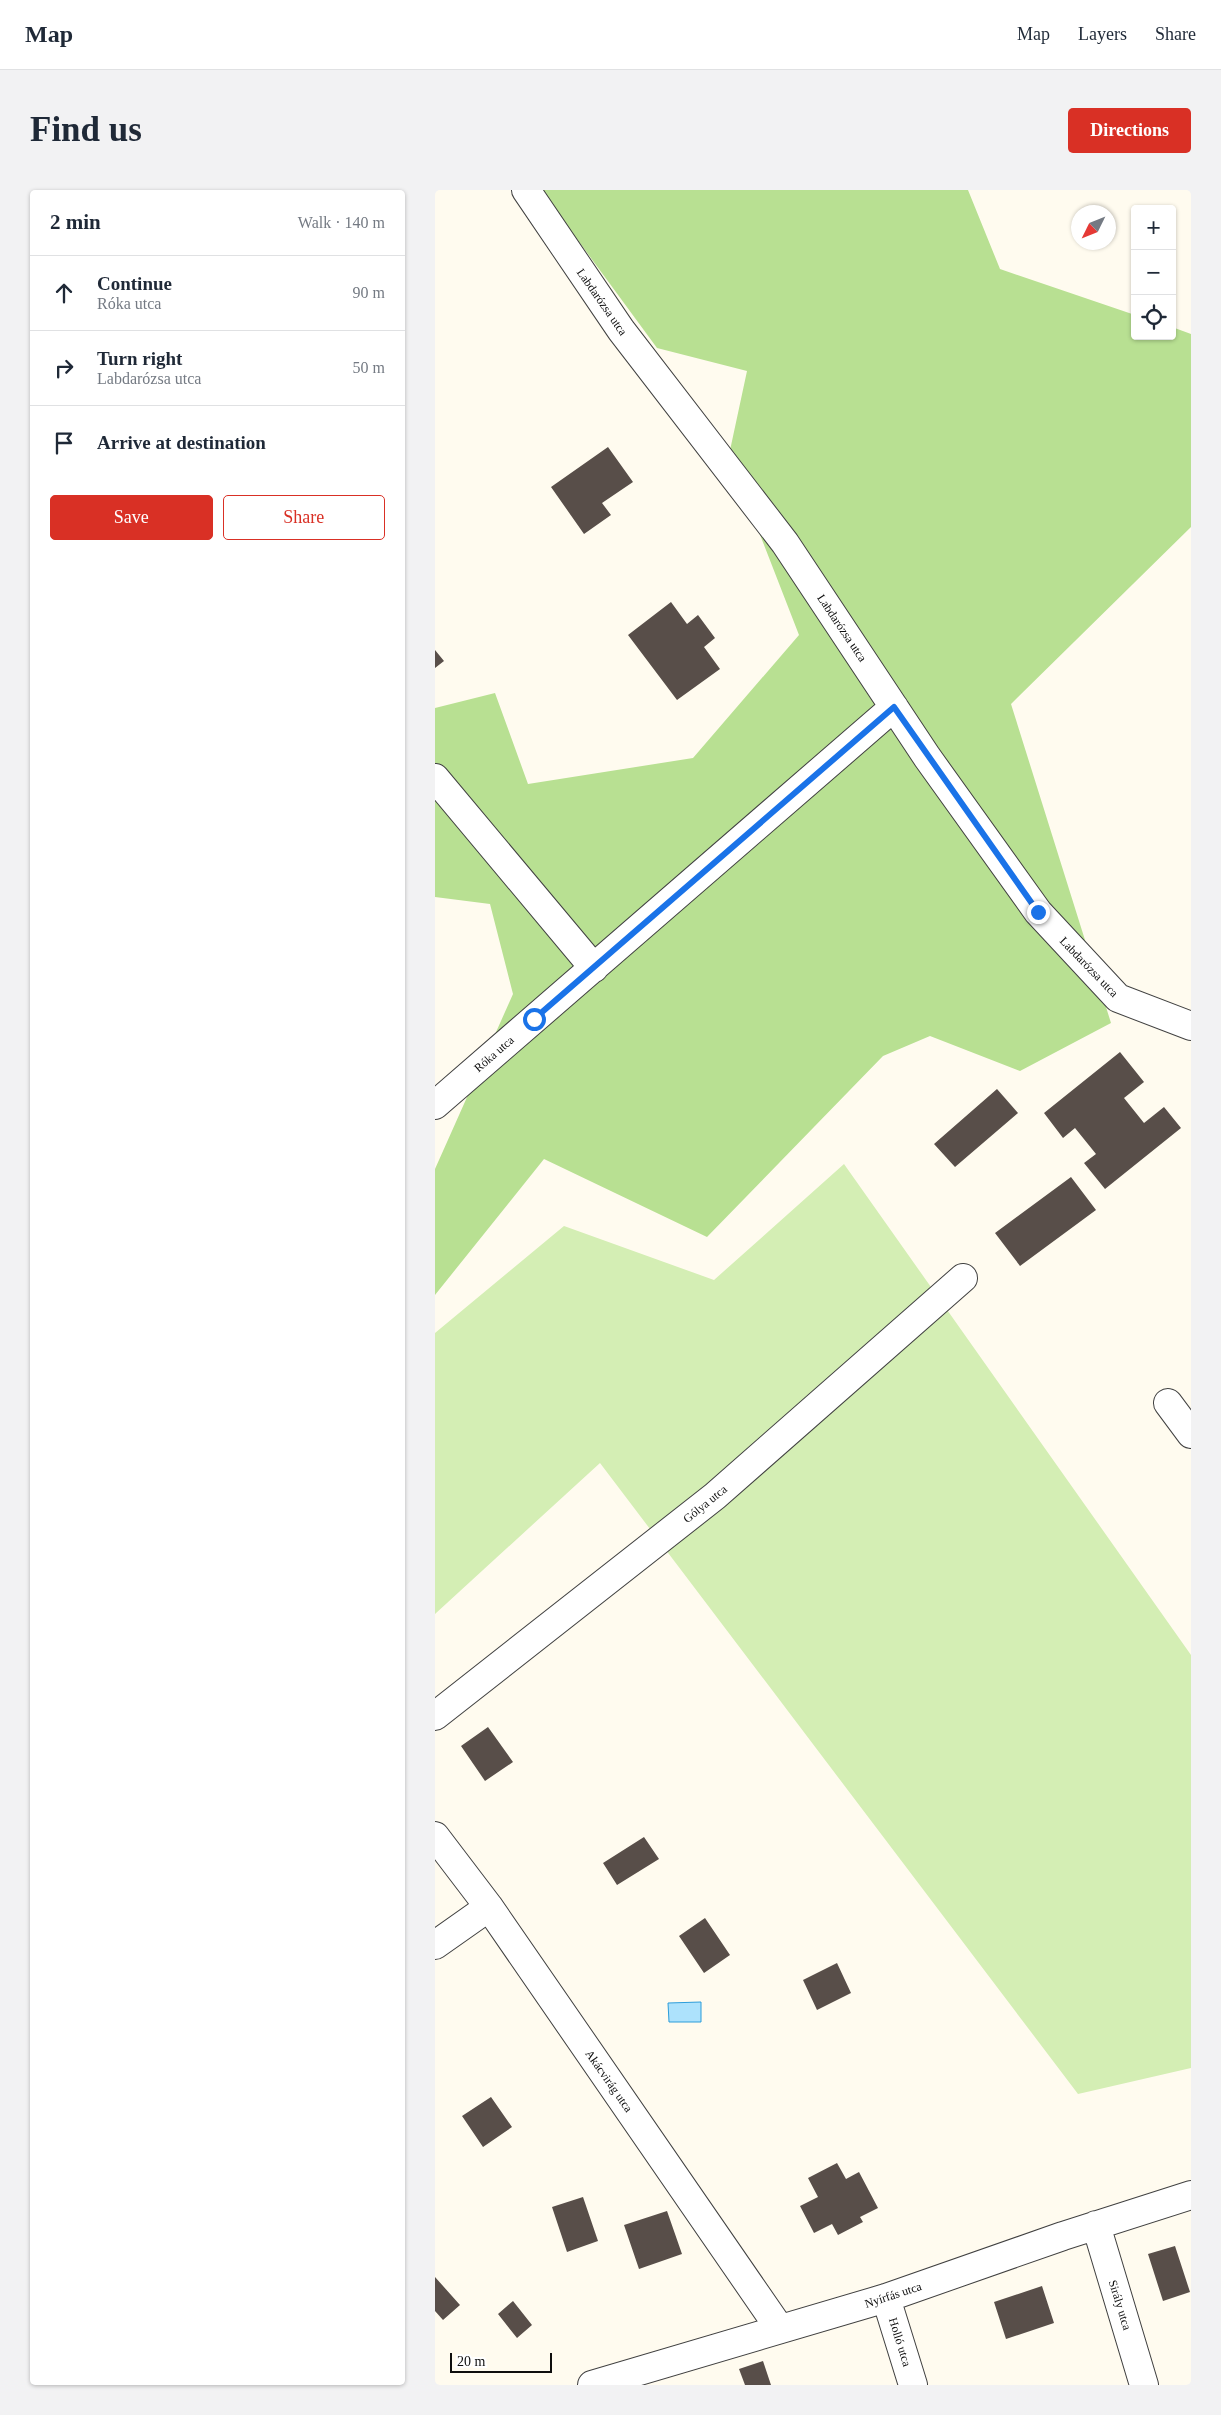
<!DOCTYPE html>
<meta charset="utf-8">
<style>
:root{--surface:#fff;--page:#f2f2f3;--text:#1f2937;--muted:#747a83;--line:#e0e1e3;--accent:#d93025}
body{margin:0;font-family:"Times New Roman",serif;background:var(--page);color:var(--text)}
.controls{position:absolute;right:15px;top:15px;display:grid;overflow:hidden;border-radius:5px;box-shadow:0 1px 4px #0004}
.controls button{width:45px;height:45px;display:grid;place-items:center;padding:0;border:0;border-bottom:1px solid var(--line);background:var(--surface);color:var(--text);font:25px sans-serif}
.compass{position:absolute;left:636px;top:15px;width:45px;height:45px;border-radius:50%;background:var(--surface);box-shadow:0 1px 4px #0004;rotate:227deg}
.scale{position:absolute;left:15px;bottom:12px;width:102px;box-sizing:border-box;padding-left:5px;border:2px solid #0e0e0e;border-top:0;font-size:14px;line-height:18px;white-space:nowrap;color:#0e0e0e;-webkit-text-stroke:4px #fff;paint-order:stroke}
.stop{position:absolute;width:15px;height:15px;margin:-11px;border:4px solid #1a73e8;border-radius:50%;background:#fff}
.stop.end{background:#1a73e8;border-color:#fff;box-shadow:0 1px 5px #0008}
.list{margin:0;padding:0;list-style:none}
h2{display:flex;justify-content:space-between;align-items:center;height:65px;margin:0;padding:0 20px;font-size:21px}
h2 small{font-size:16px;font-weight:400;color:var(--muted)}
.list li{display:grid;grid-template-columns:32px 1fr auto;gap:15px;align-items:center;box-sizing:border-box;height:75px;padding:0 20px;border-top:1px solid var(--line)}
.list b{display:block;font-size:19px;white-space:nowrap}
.list p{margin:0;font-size:16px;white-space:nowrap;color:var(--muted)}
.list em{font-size:16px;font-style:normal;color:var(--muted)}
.actions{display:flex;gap:10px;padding:15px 20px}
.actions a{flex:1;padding:11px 0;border:1px solid var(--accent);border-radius:5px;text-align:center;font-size:18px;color:var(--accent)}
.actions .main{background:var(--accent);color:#fff}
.icon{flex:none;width:28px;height:28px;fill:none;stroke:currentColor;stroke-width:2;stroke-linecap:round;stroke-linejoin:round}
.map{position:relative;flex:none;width:756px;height:2195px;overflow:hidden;border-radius:5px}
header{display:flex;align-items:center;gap:30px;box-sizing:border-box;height:70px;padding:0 25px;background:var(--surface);border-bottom:1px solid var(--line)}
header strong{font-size:24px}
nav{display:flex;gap:28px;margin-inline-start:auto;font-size:18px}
.intro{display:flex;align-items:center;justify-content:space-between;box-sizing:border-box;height:120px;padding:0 30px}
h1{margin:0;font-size:35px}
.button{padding:12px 22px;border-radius:5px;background:var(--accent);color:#fff;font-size:18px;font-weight:700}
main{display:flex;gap:30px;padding:0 30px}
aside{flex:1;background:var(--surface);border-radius:5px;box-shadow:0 1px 4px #0004}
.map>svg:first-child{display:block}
</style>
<header>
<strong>Map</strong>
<nav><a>Map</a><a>Layers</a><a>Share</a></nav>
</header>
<div class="intro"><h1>Find us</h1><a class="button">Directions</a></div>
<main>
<aside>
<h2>2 min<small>Walk · 140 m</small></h2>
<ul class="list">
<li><svg class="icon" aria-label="ahead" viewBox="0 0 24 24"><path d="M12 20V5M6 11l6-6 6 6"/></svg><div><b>Continue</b><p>Róka utca</p></div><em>90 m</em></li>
<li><svg class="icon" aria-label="right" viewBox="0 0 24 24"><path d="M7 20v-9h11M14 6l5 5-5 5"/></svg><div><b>Turn right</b><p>Labdarózsa utca</p></div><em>50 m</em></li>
<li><svg class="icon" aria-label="arrive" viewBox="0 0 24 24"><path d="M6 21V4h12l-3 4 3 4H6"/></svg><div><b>Arrive at destination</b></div></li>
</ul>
<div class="actions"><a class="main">Save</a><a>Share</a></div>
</aside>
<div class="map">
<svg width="756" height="2195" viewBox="0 0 756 2195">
<rect width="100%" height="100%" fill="#fffbef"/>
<!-- green -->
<path fill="#d4eeb4" d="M 409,974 L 756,1465 L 756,1878 L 643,1904 L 165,1273 L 0,1424 L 0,1143 L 129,1036 L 279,1090 Z"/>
<!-- forest -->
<path fill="#b8e092" d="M 106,0 L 533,0 L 565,79 L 700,125 L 700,146 L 737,146 L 737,137 L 756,144 L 756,337 L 576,514 L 676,833 L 585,881 L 495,846 L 448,866 L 272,1047 L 109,969 L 0,1105 L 0,979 L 78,804 L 55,714 L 0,707 L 0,518 L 60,503 L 93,594 L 258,568 L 364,445 L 294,265 L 312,181 L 222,158 Z"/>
<!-- water -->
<path fill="#ade2fc" stroke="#2d9dda" d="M 266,1812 L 266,1832 L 234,1832 L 233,1813 Z"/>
<!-- building -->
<path fill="#584e49" d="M 173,257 L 198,292 L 167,313 L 176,325 L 149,344 L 116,297 Z
M 236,412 L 252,434 L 263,425 L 280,448 L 269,457 L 285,479 L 242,510 L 193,445 Z
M 0,460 L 9,471 L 0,478 Z
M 685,862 L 709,892 L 689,908 L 709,933 L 729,917 L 746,938 L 670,999 L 649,973 L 661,964 L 640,938 L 628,948 L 609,923 Z
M 562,899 L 583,923 L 520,977 L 499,954 Z
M 636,987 L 661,1020 L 585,1076 L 560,1043 Z
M 53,1537 L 78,1572 L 50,1591 L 26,1556 Z
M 209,1647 L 224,1669 L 182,1695 L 168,1673 Z
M 270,1728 L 295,1765 L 269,1783 L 244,1746 Z
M 402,1773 L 416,1803 L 382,1820 L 368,1790 Z
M 56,1907 L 77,1937 L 48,1957 L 27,1926 Z
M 402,1973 L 411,1989 L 424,1982 L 443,2018 L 425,2027 L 428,2032 L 403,2045 L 397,2034 L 379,2043 L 365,2016 L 383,2007 L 373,1988 Z
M 148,2007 L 163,2051 L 132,2062 L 117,2017 Z
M 232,2021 L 247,2064 L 204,2079 L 189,2035 Z
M 740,2056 L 755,2102 L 728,2111 L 713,2064 Z
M 0,2087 L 25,2115 L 8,2130 L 0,2121 Z
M 607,2096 L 619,2133 L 571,2149 L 559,2112 Z
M 78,2111 L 97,2135 L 82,2148 L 63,2124 Z
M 328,2171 L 336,2195 L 310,2195 L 304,2179 Z"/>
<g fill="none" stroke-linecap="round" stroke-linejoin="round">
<defs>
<path id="minor" d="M 91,0 L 186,140 L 350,353 L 492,567 L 603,722 L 683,808 L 756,836
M 0,588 L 159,778
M 0,915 L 459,517
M 733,1213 L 756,1244
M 0,1526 L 280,1306 L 528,1088
M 0,1646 L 54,1717 L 345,2139
M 0,1755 L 54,1717
M 661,2035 L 709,2195
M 451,2108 L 478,2195
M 157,2195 L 451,2108 L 628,2046 L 756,2005"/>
</defs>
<!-- minor casing -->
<use href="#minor" stroke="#414141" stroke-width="30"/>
<!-- minor -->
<use href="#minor" stroke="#fff" stroke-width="28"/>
</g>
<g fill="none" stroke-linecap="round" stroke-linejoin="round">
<!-- route -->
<path stroke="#1a73e8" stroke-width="6" d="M 99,829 L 459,517 L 603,722"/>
</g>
<g text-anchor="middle" stroke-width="5" stroke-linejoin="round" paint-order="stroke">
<!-- street labels -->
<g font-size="12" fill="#0e0e0e" stroke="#fff">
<text transform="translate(167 112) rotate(55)" y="4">Labdarózsa utca</text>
<text transform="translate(407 438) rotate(56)" y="4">Labdarózsa utca</text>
<text transform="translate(654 777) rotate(46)" y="4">Labdarózsa utca</text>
<text transform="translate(59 864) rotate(-41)" y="4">Róka utca</text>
<text transform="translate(270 1314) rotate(-39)" y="4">Gólya utca</text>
<text transform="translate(174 1891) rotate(55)" y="4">Akácvirág utca</text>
<text transform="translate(458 2105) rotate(-18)" y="4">Nyírfás utca</text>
<text transform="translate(685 2115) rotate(73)" y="4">Sirály utca</text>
<text transform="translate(465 2152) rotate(73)" y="4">Holló utca</text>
</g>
</g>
</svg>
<div class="controls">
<button>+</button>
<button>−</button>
<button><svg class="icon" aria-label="locate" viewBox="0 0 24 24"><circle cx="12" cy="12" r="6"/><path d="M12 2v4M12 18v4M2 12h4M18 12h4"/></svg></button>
</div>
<svg class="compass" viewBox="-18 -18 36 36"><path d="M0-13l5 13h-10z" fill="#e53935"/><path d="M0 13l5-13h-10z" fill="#747a83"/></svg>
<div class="scale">20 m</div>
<div class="stop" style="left:99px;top:829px"></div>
<div class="stop end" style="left:603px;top:722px"></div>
</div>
</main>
